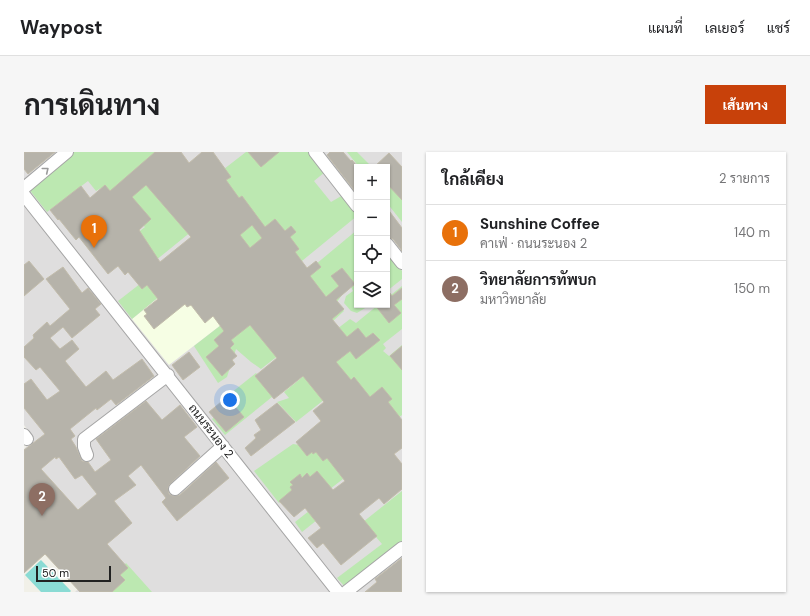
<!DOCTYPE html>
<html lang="th">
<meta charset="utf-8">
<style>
:root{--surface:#fff;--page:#f6f6f6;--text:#202124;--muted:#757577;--line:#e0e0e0;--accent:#c8410a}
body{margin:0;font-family:"DM Sans",Sarabun,sans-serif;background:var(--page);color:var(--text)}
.controls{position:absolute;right:12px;top:12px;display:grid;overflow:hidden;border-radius:0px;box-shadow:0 1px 3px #0004}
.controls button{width:36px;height:36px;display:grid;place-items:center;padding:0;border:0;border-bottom:1px solid var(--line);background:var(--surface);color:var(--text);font:20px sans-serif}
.scale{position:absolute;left:12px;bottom:10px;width:75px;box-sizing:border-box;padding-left:4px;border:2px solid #212121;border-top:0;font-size:11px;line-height:14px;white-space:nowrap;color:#212121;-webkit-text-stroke:3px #fff;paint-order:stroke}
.you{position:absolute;left:206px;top:248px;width:14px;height:14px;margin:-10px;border:3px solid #fff;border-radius:50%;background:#1a73e8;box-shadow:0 0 0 6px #1a73e833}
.badge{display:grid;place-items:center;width:26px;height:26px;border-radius:50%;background:var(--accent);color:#fff;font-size:13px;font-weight:700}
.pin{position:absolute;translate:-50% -33px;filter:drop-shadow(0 1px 2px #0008)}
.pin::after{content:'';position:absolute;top:21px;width:14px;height:12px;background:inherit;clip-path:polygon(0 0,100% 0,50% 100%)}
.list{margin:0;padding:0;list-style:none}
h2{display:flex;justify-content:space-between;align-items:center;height:52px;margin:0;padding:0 16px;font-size:17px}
h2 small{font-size:13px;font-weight:400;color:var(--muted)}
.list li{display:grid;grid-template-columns:26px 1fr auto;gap:12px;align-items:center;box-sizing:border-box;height:56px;padding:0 16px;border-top:1px solid var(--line)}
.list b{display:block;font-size:15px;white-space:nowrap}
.list p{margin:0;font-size:13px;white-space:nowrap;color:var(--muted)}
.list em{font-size:13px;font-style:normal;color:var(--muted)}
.icon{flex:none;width:22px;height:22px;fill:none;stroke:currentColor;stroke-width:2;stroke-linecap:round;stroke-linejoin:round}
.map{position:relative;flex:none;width:378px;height:440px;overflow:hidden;border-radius:0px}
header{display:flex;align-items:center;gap:24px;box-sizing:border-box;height:56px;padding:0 20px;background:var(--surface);border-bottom:1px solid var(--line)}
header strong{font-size:19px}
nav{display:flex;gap:22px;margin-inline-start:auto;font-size:14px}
.intro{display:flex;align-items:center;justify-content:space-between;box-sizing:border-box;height:96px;padding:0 24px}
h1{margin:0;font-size:28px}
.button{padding:10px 18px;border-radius:0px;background:var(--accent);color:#fff;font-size:14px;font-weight:700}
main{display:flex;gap:24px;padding:0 24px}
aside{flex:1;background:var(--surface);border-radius:0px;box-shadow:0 1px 3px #0004}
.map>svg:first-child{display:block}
</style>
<header>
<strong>Waypost</strong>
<nav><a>แผนที่</a><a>เลเยอร์</a><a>แชร์</a></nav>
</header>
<div class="intro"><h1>การเดินทาง</h1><a class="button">เส้นทาง</a></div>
<main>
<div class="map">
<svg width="378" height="440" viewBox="0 0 378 440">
<rect width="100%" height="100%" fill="#f1f0e8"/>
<!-- residential -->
<path fill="#dfdede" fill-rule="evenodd" d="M 0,0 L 378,0 L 378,440 L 51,440 L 69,423 L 49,353 L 0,297 L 10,286 L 0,273 ZM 333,15 L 363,15 L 363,153 L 333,153 Z"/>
<!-- education -->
<path fill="#f6fee4" d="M 203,91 L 241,139 L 145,213 L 108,167 Z"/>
<!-- grass -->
<path fill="#bce8b1" d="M 35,0 L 130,0 L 163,41 L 168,79 L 131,109 L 112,82 L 121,75 L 77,36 L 72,39 L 64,29 L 23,60 L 0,31 Z
M 222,0 L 284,0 L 301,20 L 290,29 L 307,50 L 319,43 L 333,61 L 333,64 L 273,113 L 280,122 L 333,78 L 333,153 L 346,153 L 333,161 L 327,159 L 320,151 L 322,144 L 329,139 L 327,135 L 318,143 L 313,150 L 320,159 L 308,170 L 313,177 L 326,167 L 332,171 L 354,153 L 363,153 L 363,146 L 378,134 L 378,177 L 359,192 L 362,196 L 359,199 L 365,204 L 378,193 L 378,263 L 355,282 L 278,185 L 237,217 L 227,210 L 212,197 L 203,225 L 194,231 L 170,194 L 241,139 L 165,44 Z
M 323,0 L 333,0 L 348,15 L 335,15 Z
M 363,30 L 378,45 L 378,70 L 363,51 Z
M 363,99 L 378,119 L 378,127 L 363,139 Z
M 121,128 L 137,143 L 108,167 L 94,149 Z
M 232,221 L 252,244 L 248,245 L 201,283 L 188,267 L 208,251 L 202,245 Z
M 281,223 L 301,247 L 272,270 L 253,250 L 265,246 L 260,240 Z
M 269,292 L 307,298 L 319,327 L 297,344 L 281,328 L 255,351 L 230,319 Z
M 378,339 L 378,392 L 322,436 L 313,426 L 358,392 L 339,370 Z
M 285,359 L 293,368 L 278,380 L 271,370 Z
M 102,411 L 128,440 L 80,440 Z"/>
<!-- pitch -->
<path fill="#8adbd4" d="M 17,408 L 47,439 L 46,440 L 17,440 L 1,423 Z"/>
<!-- building -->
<path fill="#b6b3aa" stroke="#c2bcab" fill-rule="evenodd" d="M 0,0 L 31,0 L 4,22 L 0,17 Z
M 131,0 L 157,0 L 165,11 L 178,0 L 189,0 L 207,25 L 202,28 L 215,46 L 218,44 L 241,75 L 251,67 L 261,79 L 267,74 L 272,80 L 266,85 L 275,97 L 271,100 L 283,116 L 292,109 L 297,115 L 286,124 L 302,145 L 315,134 L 307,124 L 318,116 L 331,132 L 312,148 L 320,157 L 308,167 L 323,185 L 334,176 L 342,186 L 349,181 L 356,188 L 332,207 L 326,199 L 312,210 L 327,228 L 330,225 L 346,245 L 358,235 L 368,247 L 364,250 L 378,268 L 378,296 L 370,302 L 378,312 L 378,337 L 360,352 L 355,346 L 335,362 L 353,384 L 317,413 L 299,391 L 293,396 L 284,386 L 297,376 L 281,356 L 270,365 L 255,349 L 268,338 L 266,335 L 269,333 L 266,330 L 276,322 L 278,326 L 283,321 L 286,325 L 293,319 L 309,338 L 321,329 L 303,306 L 299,309 L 292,300 L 289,302 L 288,300 L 283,304 L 272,290 L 297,269 L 289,259 L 300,250 L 279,224 L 250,247 L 231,224 L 253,206 L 226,173 L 207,188 L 210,192 L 206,196 L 213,204 L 208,208 L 211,212 L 198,224 L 182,205 L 195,194 L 190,188 L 200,179 L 189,164 L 181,171 L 167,153 L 163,155 L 161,152 L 130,177 L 120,164 L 123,162 L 120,158 L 134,147 L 123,133 L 118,137 L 104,120 L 101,123 L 94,114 L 84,122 L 55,85 L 52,88 L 35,67 L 34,68 L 26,58 L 57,34 L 66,46 L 81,33 L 86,39 ZM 122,33 L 167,85 L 136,110 L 115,78 L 127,67 L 108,45 ZM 228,73 L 238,86 L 226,96 L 216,83 Z
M 224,0 L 255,0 L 237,15 Z
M 306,0 L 319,0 L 327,9 L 328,8 L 333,14 L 333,42 L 303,3 Z
M 365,1 L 378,15 L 378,48 L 363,32 L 363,15 L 350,15 Z
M 363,56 L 378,76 L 378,99 L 369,87 L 363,85 Z
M 5,109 L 20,127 L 0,144 L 0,113 Z
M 39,115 L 58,141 L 64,136 L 77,152 L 71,157 L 76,163 L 48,186 L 39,175 L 26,186 L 36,197 L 48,188 L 55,197 L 41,209 L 62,235 L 82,219 L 89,228 L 118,207 L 130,224 L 92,253 L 87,247 L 73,258 L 72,256 L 46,277 L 51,284 L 47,287 L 52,295 L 58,309 L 64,310 L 71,320 L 87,308 L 72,287 L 122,249 L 138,268 L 156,253 L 173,275 L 160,285 L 176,304 L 146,332 L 144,335 L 145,342 L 149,344 L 156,343 L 192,310 L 205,326 L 153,369 L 138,350 L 142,346 L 117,313 L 104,324 L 112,333 L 90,349 L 108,371 L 83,392 L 104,416 L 96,423 L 101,428 L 88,440 L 56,440 L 21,402 L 0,421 L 0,298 L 21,282 L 0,256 L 0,232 L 7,227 L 23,248 L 36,239 L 16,215 L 12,218 L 0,205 L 0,195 L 10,186 L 9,183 L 23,170 L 26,174 L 46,157 L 22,127 ZM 31,305 L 32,307 L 35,305 L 51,327 L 58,323 L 73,342 L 54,358 L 17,317 Z
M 378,136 L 378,147 L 370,153 L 377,161 L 365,171 L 351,153 L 363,153 L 363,137 L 368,144 Z
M 378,194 L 378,218 L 366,204 Z
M 165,200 L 176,215 L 159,228 L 148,213 Z
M 203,245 L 220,265 L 202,280 L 185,260 Z
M 253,251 L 271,270 L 227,304 L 221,296 L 232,286 L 230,283 L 237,278 L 231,268 Z
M 378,406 L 378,440 L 341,440 L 353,430 L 351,427 Z"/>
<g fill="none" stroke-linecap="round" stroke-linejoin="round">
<defs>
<path id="minor" d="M 291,0 L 333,54
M 0,36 L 43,0
M 0,43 L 314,440
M 363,92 L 378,111
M 0,283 L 3,287
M 63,303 L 60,295 L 60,287 L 144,223
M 151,337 L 199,294
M 322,440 L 378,396"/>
</defs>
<!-- minor casing -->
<use href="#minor" stroke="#a5a5a5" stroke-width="14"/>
<!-- minor -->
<use href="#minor" stroke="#fff" stroke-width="12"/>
</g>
<!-- one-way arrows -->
<defs><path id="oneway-chevron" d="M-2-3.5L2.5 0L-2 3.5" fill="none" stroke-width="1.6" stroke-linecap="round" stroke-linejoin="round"/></defs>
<use stroke="#9b9b9b" href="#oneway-chevron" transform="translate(22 18) rotate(-39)"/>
<g text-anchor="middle" stroke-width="4" stroke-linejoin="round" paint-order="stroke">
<!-- street labels -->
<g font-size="12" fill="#212121" stroke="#fff">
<text transform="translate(187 279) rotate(52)" y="4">ถนนระนอง 2</text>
</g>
</g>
</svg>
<div class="controls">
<button>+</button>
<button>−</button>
<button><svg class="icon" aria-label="locate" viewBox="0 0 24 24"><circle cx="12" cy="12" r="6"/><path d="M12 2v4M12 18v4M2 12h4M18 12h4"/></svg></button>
<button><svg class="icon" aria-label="layers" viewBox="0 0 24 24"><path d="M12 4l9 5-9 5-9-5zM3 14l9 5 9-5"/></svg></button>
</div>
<div class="scale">50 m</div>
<div class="you"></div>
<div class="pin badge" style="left:70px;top:96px;background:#e8710a">1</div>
<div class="pin badge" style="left:18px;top:364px;background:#8d6e63">2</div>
</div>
<aside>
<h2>ใกล้เคียง<small>2 รายการ</small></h2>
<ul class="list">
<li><span class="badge" style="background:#e8710a">1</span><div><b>Sunshine Coffee</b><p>คาเฟ่ · ถนนระนอง 2</p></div><em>140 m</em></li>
<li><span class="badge" style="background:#8d6e63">2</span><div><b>วิทยาลัยการทัพบก</b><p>มหาวิทยาลัย</p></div><em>150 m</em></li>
</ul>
</aside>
</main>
